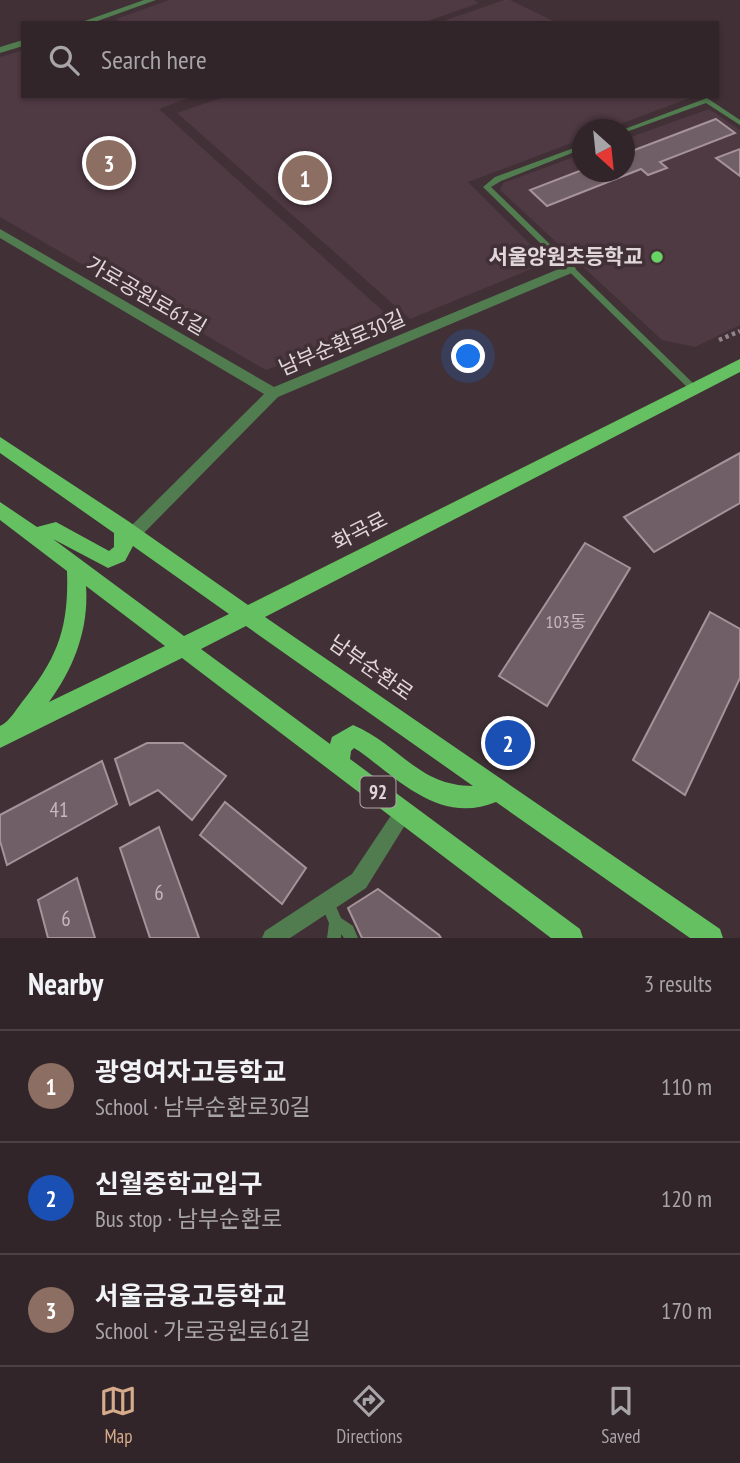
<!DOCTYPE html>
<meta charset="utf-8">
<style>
:root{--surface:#312529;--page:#392d31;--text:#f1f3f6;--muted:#a8a5a8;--line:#4c4246;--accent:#d6ab8b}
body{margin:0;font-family:"PT Sans Narrow","Noto Sans KR",sans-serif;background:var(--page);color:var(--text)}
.compass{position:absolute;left:572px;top:119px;width:63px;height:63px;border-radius:50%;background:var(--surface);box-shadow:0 2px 5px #0004;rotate:153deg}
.you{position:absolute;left:469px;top:357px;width:24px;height:24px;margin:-18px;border:5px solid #fff;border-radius:50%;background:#1a73e8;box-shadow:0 0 0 10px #1a73e833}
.badge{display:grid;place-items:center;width:46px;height:46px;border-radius:50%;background:var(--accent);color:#fff;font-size:23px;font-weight:700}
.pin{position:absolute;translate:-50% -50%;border:4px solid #fff;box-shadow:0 2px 7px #0006}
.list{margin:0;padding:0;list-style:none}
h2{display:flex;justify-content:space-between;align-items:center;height:91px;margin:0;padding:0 28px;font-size:30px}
h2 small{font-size:23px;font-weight:400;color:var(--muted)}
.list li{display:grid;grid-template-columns:46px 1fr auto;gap:21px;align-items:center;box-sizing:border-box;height:112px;padding:0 28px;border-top:2px solid var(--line)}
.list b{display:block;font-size:26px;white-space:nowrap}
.list p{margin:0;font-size:23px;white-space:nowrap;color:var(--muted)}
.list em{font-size:23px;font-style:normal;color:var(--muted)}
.icon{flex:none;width:38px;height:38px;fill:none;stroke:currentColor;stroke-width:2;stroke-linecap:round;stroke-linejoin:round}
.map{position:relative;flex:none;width:740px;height:938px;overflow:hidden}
.search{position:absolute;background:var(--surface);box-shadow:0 2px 5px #0004;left:21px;right:21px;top:21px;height:77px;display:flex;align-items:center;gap:18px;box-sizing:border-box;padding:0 24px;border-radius:0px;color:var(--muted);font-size:26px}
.sheet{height:427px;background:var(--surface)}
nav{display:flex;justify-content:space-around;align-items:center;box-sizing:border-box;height:98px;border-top:2px solid var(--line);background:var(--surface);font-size:19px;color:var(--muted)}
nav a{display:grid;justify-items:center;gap:4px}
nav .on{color:var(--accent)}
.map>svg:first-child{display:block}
</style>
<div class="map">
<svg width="740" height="938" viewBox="0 0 740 938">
<rect width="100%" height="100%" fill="#413137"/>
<!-- built -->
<path fill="#4f3942" d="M 169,0 L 474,0 L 479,3 L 422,23 L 121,23 L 116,19 Z
M 504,0 L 510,0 L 557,23 L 438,23 Z
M 23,50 L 23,96 L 194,96 L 159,109 L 394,321 L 266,370 L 0,217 L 0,57 Z
M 226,96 L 695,96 L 607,129 L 582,130 L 582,139 L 468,182 L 548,262 L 410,319 L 177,113 Z
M 709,109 L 740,130 L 740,325 L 695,347 L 662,340 L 500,190 L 503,183 L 582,154 L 582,172 L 624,172 L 625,139 Z"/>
<!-- building -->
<path fill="#705f66" stroke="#a6939a" stroke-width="2" d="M 716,119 L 735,133 L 660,162 L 667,168 L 648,175 L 641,169 L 547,206 L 530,190 L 582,170 L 624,172 L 624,154 Z
M 740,149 L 740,176 L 716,158 Z
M 740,453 L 740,503 L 654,552 L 624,517 Z
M 585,543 L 630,568 L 547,706 L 499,676 Z
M 710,612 L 740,629 L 740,678 L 685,795 L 633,760 Z
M 147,743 L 183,743 L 226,776 L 192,820 L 158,790 L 130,805 L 115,759 Z
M 102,761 L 117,804 L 7,865 L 0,841 L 0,815 Z
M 225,802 L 306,868 L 282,904 L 200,835 Z
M 159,827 L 199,938 L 150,938 L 120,848 Z
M 77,878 L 95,938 L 48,938 L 38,900 Z
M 378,889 L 439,935 L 441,938 L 362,938 L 348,908 Z"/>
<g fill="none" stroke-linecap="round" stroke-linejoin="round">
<!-- path -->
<path stroke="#928489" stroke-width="4.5" stroke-dasharray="3.5 3.5" stroke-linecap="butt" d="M 719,340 L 740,331"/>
<!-- lane -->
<path fill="#517c4f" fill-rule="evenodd" d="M 707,98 L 740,120 L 740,125 L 706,103 L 626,132 L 624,133 L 624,130 L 622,130 Z
M 582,145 L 582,149 L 501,181 L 491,187 L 696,386 L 697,388 L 696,390 L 690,390 L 483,187 L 495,177 Z
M 327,895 L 332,897 L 341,918 L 353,926 L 358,938 L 344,938 L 341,934 L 341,938 L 327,938 L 329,923 L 320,902 L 322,897 Z"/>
<!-- street -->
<path fill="#517c4f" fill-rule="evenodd" d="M 144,0 L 156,0 L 92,23 L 79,23 Z
M 23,40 L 23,46 L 0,53 L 0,47 Z
M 0,229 L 274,387 L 566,266 L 574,266 L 576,269 L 574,272 L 278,397 L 138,539 L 133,540 L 128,539 L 126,534 L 128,529 L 264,394 L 0,238 Z
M 404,802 L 410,805 L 413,811 L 410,817 L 366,888 L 290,938 L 262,938 L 265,931 L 352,874 L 398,805 Z"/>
<!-- primary -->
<path fill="#65c061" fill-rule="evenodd" d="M 740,359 L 740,372 L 265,617 L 720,929 L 723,938 L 690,938 L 496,802 C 441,825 399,780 359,751 L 354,748 L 351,751 L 350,759 L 580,929 L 583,938 L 551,938 L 182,658 L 0,748 L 0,726 C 10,721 15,711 22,702 C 58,658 69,627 67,571 L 0,520 L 0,502 L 37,527 L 56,522 L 109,551 L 114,547 L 114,533 L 0,453 L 0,437 L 128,521 L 248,605 ZM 53,539 L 108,568 L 125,561 L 133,546 L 229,614 L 184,636 ZM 86,586 L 165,646 L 49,702 C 74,668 89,629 86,586 ZM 246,626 L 473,786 C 418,786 399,744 353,725 L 332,737 L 330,744 L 201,649 Z"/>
</g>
<!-- markers -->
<circle fill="#69d465" stroke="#413137" stroke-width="2.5" cx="657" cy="257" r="7"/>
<g text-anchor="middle" stroke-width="7" stroke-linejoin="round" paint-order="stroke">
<!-- number labels -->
<g font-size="18" fill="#c5b8bd">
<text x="566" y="628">103동</text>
</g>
<!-- shield labels -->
<rect fill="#413137" stroke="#b1a4a9" stroke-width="2" x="360.5" y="776.5" width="35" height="31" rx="5"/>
<g font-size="19" font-weight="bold" fill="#e1d6da">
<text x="378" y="799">92</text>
</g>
<!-- poi labels -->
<g font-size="21" font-weight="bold" fill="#e1d6da" stroke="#413137" text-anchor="end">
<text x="643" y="264">서울양원초등학교</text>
</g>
<!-- street labels -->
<g font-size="21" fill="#e1d6da" stroke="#413137">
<text transform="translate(146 296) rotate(30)" y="7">가로공원로61길</text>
<text transform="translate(342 343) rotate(-23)" y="7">남부순환로30길</text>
<text transform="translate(360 531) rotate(-27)" y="7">화곡로</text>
<text transform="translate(371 668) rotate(35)" y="7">남부순환로</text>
</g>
<!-- near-number labels -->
<g font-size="21" fill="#c5b8bd">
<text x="59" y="817">41</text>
<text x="159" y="900">6</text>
<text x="66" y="926">6</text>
</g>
</g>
</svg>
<svg class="compass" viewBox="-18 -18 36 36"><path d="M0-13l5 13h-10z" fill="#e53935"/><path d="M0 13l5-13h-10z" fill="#a8a5a8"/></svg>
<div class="you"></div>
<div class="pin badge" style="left:305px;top:178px;background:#8d6e63">1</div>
<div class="pin badge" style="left:508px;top:743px;background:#1a4fb4">2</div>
<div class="pin badge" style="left:109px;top:163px;background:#8d6e63">3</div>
<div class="search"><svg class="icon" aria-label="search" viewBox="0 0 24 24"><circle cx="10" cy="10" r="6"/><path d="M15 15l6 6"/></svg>Search here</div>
</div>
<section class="sheet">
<h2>Nearby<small>3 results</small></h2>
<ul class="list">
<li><span class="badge" style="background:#8d6e63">1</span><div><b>광영여자고등학교</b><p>School · 남부순환로30길</p></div><em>110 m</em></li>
<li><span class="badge" style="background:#1a4fb4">2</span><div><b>신월중학교입구</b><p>Bus stop · 남부순환로</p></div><em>120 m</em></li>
<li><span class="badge" style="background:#8d6e63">3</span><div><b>서울금융고등학교</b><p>School · 가로공원로61길</p></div><em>170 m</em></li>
</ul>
</section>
<nav>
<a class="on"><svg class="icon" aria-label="map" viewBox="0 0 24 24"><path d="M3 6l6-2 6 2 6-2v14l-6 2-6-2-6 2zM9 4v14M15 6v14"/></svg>Map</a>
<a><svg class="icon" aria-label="directions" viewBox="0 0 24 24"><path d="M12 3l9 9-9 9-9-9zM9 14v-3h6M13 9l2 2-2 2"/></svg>Directions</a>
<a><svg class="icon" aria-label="saved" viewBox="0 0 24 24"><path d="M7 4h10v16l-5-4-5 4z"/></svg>Saved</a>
</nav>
